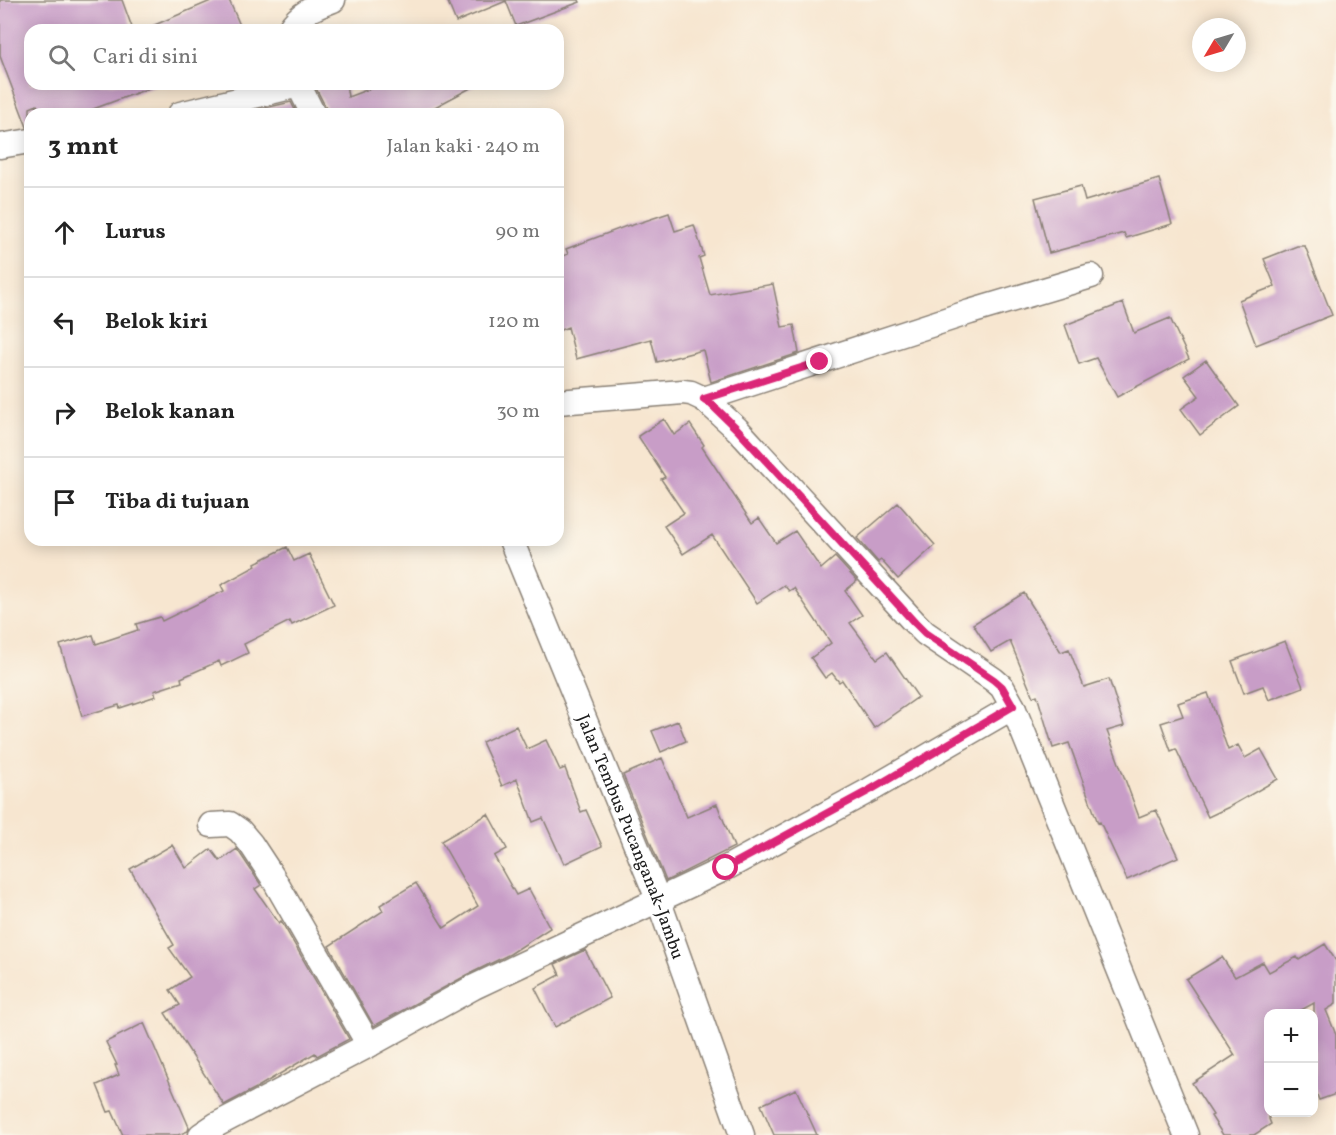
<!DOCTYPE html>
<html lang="id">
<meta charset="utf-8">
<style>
:root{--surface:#fff;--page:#f2f2f2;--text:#222;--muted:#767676;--line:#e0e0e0}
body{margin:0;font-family:Vollkorn,serif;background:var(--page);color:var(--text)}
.controls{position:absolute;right:18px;bottom:18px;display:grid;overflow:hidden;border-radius:12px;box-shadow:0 3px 15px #0003}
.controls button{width:54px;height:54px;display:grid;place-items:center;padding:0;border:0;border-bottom:2px solid var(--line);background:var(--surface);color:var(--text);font:30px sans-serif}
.compass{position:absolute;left:1192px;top:18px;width:54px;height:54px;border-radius:50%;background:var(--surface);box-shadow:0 3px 15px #0003;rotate:232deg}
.stop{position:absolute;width:18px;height:18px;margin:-14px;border:4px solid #db2777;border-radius:50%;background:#fff}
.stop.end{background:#db2777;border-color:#fff;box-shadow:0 2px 6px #0008}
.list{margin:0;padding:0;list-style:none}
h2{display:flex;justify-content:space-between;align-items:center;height:78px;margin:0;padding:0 24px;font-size:26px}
h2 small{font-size:20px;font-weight:400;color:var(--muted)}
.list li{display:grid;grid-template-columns:39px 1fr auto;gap:18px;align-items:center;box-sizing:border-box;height:90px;padding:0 24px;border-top:2px solid var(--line)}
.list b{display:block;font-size:22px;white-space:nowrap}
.list em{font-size:20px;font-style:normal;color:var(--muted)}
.icon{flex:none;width:33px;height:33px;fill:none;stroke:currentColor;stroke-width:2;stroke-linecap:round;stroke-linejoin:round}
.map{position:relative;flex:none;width:1336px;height:1135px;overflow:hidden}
.search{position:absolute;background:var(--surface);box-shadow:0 3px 15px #0003;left:24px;top:24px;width:540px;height:66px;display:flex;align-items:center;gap:15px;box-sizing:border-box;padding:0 21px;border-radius:18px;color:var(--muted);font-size:22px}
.panel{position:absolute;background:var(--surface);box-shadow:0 3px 15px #0003;left:24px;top:108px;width:540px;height:438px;border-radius:18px}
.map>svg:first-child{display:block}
</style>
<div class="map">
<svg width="1336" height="1135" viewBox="0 0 1336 1135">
<rect width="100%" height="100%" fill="#fbf7ec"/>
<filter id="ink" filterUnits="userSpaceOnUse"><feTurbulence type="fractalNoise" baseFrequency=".0167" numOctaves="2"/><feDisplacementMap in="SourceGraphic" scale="12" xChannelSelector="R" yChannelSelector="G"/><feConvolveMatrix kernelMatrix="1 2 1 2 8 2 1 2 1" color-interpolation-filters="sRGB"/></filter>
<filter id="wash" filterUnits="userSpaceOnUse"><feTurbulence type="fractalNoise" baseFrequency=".008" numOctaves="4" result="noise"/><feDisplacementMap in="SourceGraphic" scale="24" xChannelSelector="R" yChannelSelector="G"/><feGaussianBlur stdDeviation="1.35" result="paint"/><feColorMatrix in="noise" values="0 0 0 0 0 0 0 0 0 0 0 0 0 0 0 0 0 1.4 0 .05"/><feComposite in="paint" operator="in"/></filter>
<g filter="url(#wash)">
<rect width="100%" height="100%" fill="#f7e6d0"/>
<g id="blocks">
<!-- building -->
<path fill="#c89dc7" d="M 0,0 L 122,0 L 133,30 L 30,30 L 30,84 L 154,84 L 155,86 L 80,114 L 41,114 L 37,105 L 30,108 L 30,127 L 27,127 L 0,56 Z
M 213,0 L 229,0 L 242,30 L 143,30 Z
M 447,0 L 579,0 L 580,2 L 516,26 L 506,1 L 456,22 Z
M 314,84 L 346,84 L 348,97 L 382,84 L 478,84 L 422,114 L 327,114 L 326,108 Z
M 291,102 L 297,114 L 240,114 Z
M 1159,179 L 1172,224 L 1126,238 L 1124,233 L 1049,253 L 1035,198 L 1081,186 L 1085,201 Z
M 669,213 L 675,231 L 694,225 L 704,256 L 699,258 L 710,295 L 773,284 L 782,327 L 794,325 L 799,353 L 711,382 L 703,350 L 657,362 L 651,339 L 576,359 L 568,327 L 558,331 L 558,258 L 568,254 L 566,249 L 629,225 L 630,226 Z
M 1297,246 L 1305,246 L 1332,315 L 1256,345 L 1239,300 L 1275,286 L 1264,259 Z
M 1123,303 L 1134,333 L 1170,318 L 1189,359 L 1117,397 L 1096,358 L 1079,364 L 1065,325 Z
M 1206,360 L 1239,406 L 1200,435 L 1181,409 L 1199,396 L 1184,376 Z
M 664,419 L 674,435 L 690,424 L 704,445 L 702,447 L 752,523 L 759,518 L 776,543 L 795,531 L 821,569 L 835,557 L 857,581 L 845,591 L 862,615 L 850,623 L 877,659 L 887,652 L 918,697 L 874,728 L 842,680 L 839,682 L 832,673 L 825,678 L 811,658 L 831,643 L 794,588 L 789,591 L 784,585 L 757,603 L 712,535 L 683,554 L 664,526 L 684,513 L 661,479 L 665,477 L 638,436 Z
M 898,503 L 935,545 L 898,579 L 881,560 L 878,562 L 857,538 Z
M 287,547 L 294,561 L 309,554 L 334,605 L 292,625 L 290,621 L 244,644 L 248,653 L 221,666 L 219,661 L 181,678 L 182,682 L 154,691 L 156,696 L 120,708 L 119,705 L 82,716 L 60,645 L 93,635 L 96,644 L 138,630 L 136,624 L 160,617 L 162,621 L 224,591 L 221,585 L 256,566 L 255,563 Z
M 1024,593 L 1061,652 L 1069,649 L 1084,687 L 1109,679 L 1124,726 L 1107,731 L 1139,817 L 1156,810 L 1178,857 L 1127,880 L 1100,822 L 1098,823 L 1069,743 L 1053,748 L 1037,695 L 1033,697 L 1010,641 L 991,652 L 973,624 Z
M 1285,641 L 1303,687 L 1269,700 L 1263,686 L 1244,693 L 1232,661 Z
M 1208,693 L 1228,750 L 1238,745 L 1245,758 L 1261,749 L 1278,779 L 1229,807 L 1208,817 L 1176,749 L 1171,751 L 1161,723 L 1183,716 L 1178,703 Z
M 678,721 L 686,741 L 661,752 L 652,731 Z
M 516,726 L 527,749 L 546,740 L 560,770 L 565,768 L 581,812 L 586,810 L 602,846 L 564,864 L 543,818 L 533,822 L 517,779 L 502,786 L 482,742 Z
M 662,758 L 687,817 L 717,804 L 734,847 L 666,881 L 623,775 Z
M 488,814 L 507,849 L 494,856 L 516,895 L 529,889 L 550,928 L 510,954 L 467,975 L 374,1026 L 329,946 L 383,911 L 380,905 L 416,883 L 444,928 L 478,906 L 441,841 Z
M 172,845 L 186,868 L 211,849 L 220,861 L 237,849 L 261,885 L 255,889 L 279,923 L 281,921 L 349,1039 L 317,1056 L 315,1053 L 256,1088 L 224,1105 L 165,1013 L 180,1005 L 170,990 L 190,977 L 169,948 L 174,945 L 130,869 Z
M 1325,944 L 1336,961 L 1336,1004 L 1326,1010 L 1336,1035 L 1336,1094 L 1319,1100 L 1314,1087 L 1314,1003 L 1294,1014 L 1269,1014 L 1269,1119 L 1271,1124 L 1254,1135 L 1223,1135 L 1211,1116 L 1213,1115 L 1192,1083 L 1235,1055 L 1186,979 L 1222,957 L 1235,977 L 1263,962 L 1269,972 L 1297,957 L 1299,960 Z
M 585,950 L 610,998 L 555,1027 L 535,988 L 560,975 L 555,964 Z
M 144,1023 L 189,1127 L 188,1131 L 178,1135 L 123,1135 L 112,1111 L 108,1112 L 97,1085 L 119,1075 L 115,1065 L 117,1065 L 106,1042 Z
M 796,1089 L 817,1135 L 774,1135 L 761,1105 Z"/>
</g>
</g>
<g filter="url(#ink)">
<use href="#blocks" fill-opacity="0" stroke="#8a8176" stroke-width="1.5"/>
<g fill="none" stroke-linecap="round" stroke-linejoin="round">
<defs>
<g id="minor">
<path d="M 289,30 C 299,13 315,7 333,0"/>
<path d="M 298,84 L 313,114"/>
<path d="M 180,114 L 299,85"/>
<path d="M 0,146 L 30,141"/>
<path d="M 704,399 L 970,312 L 1091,276"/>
<path d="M 558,402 L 683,392 L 691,393 L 704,399 L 737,429 L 915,623 L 925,633 L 994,680 L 1002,687 L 1013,707 L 1186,1135"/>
<path id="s1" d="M 511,540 L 658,899 L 742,1135"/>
<path d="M 211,825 L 230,824 L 240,831 L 251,844 L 272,876 L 369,1045"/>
<path d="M 201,1135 L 216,1125 L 369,1045 L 474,987 L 726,868 L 870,790 L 1013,707"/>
</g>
</defs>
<!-- minor casing -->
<use href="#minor" stroke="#8a8176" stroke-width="27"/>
<!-- minor -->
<use href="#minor" stroke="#fff" stroke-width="24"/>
</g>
</g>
<g fill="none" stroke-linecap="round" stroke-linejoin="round" filter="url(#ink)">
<!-- route -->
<path stroke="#db2777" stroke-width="8" d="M 726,868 L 870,790 L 1013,706 L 1002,687 L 994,680 L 925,633 L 915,623 L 737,429 L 710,403 L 704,399 L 820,362"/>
</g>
<g text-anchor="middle" stroke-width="4.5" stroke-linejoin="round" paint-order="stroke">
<!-- street labels -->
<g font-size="18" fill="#1c1c1c" stroke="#fbf7ec">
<text dy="6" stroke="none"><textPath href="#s1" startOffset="320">Jalan Tembus Pucanganak-Jambu</textPath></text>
</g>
</g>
</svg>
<div class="controls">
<button>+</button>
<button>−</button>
</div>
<svg class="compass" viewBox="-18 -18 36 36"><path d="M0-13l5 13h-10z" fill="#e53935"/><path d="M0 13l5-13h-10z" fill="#767676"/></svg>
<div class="stop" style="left:726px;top:868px"></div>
<div class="stop end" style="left:820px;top:362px"></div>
<div class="search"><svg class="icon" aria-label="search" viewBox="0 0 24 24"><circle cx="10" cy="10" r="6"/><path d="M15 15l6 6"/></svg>Cari di sini</div>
<section class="panel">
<h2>3 mnt<small>Jalan kaki · 240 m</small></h2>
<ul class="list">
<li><svg class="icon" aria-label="ahead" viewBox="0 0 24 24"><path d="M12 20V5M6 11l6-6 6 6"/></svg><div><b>Lurus</b></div><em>90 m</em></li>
<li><svg class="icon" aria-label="left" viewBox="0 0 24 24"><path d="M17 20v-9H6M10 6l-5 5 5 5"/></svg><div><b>Belok kiri</b></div><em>120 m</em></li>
<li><svg class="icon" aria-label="right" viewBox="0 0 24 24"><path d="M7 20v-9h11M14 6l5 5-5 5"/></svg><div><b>Belok kanan</b></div><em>30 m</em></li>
<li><svg class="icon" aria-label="arrive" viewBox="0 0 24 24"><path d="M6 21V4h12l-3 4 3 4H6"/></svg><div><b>Tiba di tujuan</b></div></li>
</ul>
</section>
</div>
